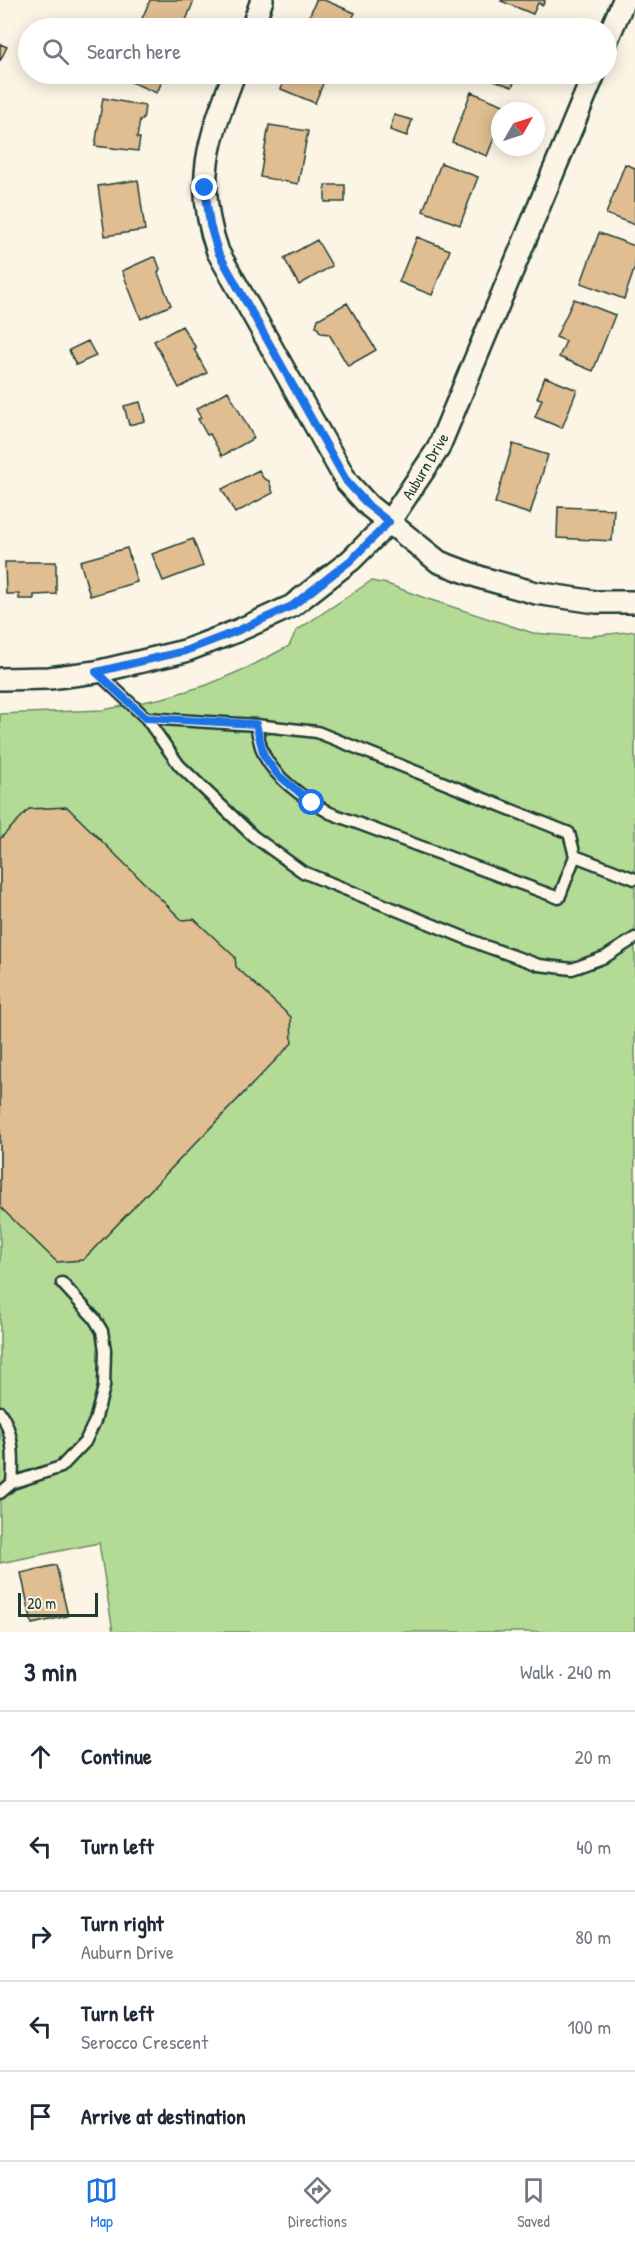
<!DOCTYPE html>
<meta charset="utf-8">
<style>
:root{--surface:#fff;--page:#f2f2f3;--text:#1f2937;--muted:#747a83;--line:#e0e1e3;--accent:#1a73e8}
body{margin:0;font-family:"Patrick Hand",sans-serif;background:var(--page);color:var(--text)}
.compass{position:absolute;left:491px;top:102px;width:54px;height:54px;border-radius:50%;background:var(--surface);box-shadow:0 3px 15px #0003;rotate:51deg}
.scale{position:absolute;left:18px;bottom:15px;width:80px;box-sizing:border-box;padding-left:6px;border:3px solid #1f3d34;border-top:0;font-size:16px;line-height:21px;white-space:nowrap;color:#1f3d34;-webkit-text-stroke:4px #fcf5e5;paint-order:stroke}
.stop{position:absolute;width:18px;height:18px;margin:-14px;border:4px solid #1a73e8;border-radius:50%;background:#fff}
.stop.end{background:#1a73e8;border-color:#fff;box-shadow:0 2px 6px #0008}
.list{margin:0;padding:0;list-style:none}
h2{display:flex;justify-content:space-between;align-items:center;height:78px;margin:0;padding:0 24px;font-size:26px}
h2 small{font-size:20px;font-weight:400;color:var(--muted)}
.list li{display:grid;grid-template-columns:39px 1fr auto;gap:18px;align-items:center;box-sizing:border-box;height:90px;padding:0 24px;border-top:2px solid var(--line)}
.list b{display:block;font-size:22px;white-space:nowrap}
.list p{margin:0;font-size:20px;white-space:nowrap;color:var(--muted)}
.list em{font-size:20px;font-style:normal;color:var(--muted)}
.icon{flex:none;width:33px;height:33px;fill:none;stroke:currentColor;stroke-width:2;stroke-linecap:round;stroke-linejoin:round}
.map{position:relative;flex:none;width:635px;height:1632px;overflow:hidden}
.search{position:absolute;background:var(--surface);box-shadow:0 3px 15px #0003;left:18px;right:18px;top:18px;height:66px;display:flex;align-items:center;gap:15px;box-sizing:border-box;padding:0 21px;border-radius:33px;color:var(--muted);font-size:22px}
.sheet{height:528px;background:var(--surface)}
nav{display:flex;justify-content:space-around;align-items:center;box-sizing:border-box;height:84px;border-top:2px solid var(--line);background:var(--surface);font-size:16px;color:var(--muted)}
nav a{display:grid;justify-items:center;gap:3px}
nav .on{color:var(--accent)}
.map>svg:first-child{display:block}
</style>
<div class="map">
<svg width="635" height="1632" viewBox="0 0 635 1632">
<rect width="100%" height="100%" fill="#fcf5e5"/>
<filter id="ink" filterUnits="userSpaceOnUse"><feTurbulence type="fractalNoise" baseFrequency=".0167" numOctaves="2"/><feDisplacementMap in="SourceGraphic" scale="12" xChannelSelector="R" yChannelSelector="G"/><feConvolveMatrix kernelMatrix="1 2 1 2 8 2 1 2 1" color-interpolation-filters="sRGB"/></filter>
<g filter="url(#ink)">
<!-- green -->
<path fill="#b4db96" stroke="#6a8c65" stroke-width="1.5" d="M 371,581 L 387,584 L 425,598 L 533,633 L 583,637 L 635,631 L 635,1632 L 113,1632 L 99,1543 L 0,1563 L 0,714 L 103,710 L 163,698 L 207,685 L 249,667 L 289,646 L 296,631 Z"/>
<!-- building -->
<path fill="#e0be92" stroke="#1f3d34" stroke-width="1.5" d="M 150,0 L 194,0 L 183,28 L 138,28 Z
M 316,0 L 324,0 L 355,13 L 348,28 L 314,28 L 306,25 Z
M 502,0 L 545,0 L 543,5 L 538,3 L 533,14 L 501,1 Z
M 496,21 L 515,28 L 493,28 Z
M 0,44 L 7,47 L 0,61 Z
M 121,74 L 165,74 L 157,93 L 119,77 Z
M 284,74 L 327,74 L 315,103 L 281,89 L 286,77 L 283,76 Z
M 477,74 L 518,74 L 512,87 Z
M 471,92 L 506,106 L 505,111 L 500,111 L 500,123 L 487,156 L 452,142 Z
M 103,98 L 145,106 L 143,120 L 140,120 L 137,138 L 140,138 L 138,151 L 95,146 Z
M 394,115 L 412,120 L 407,136 L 390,130 Z
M 269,125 L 308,131 L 298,184 L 260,177 Z
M 441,163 L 478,177 L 460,225 L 423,211 Z
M 625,164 L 635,168 L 635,225 L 606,214 Z
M 138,180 L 145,230 L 105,236 L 98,186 Z
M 325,185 L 345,185 L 345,202 L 325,202 Z
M 599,233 L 635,246 L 635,267 L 624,299 L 581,283 Z
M 417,237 L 450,250 L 432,295 L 399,282 Z
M 317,240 L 332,266 L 299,285 L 284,258 Z
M 153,257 L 156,258 L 160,269 L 158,273 L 171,305 L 141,319 L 122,271 Z
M 574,299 L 615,315 L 593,371 L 559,357 L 566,341 L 556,337 Z
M 347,303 L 376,350 L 348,366 L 329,334 L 321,333 L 316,326 L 318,319 Z
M 182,326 L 196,348 L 194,349 L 207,373 L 179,388 L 154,341 Z
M 88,341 L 96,356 L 76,365 L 69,350 Z
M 545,377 L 577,390 L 562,428 L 535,417 L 542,399 L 537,398 Z
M 228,391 L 254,438 L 222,456 L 210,434 L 207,435 L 198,419 L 201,418 L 196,409 Z
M 140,402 L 145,421 L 129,425 L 124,406 Z
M 513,444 L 548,455 L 530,514 L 495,503 Z
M 259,470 L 263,478 L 269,481 L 273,493 L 235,513 L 222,489 Z
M 558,507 L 614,509 L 612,541 L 557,538 Z
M 193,539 L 203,566 L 163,581 L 152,554 Z
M 127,548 L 137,582 L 90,596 L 80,561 Z
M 5,562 L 56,562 L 56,594 L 34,595 L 34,599 L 19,599 L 19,594 L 6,594 Z
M 67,807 L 182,920 L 194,919 L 235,957 L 236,967 L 291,1017 L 292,1043 L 83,1260 L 57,1262 L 0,1207 L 0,839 L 29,809 Z
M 56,1565 L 68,1616 L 32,1624 L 21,1573 Z"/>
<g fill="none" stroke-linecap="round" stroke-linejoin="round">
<defs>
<path id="service" d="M 97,672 L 146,718 L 179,765 L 253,836 L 303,872 L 485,946 L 539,965 L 572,969 L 605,957 L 635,938
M 146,718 L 256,725 L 317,732 L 569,833 L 575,856 L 635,879
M 256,725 C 258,735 260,748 265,757 C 278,781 307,800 330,813 L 559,898 L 575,856
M 0,1412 C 14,1433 14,1458 12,1483 L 0,1493
M 12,1483 L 61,1467 L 85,1442 L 95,1421 L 104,1387 L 105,1350 L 102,1331 L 94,1318 L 62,1283"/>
<path id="minor" d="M 252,28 L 262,0
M 606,42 L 624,0
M 234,74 C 209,140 193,181 218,252 L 347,482 L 369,506 L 439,562 L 482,578 L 536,593 L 596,602 L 635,602
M 0,679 L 49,678 L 96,672 L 185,651 L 237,631 L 292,606 L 351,560 L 389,522 L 438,449 L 594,74"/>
</defs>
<!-- service casing -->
<use href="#service" stroke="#1f3d34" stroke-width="15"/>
<!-- minor casing -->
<use href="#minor" stroke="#1f3d34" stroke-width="26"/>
<!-- service -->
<use href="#service" stroke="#fcf5e5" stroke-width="10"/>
<!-- minor -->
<use href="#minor" stroke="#fcf5e5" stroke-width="21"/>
</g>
</g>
<g fill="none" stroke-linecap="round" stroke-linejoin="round" filter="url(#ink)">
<!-- route -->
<path stroke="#1a73e8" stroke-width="8" d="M 205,188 L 210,225 L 218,252 L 347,482 L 369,506 L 389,522 L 351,560 L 292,606 L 237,631 L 185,651 L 96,672 L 146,718 L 256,724 L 264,756 L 277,774 L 312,803"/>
</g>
<g text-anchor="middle" stroke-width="4.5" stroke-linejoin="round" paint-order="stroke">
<!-- street labels -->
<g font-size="16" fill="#1f3d34" stroke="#fcf5e5">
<text transform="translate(425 466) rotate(-59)" y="6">Auburn Drive</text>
</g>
</g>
</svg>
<svg class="compass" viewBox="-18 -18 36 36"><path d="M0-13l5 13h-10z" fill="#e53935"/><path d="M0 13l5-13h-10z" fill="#747a83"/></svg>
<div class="scale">20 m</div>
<div class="stop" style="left:312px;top:803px"></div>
<div class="stop end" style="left:205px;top:188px"></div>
<div class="search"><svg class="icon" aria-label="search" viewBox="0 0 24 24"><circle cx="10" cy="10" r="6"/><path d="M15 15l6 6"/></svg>Search here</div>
</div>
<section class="sheet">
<h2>3 min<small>Walk · 240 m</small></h2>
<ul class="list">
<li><svg class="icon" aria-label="ahead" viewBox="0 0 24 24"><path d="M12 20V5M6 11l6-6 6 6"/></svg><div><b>Continue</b></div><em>20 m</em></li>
<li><svg class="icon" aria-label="left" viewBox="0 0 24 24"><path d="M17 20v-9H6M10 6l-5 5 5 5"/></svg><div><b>Turn left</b></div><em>40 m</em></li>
<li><svg class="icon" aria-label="right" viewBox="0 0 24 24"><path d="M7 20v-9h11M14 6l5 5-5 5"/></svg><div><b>Turn right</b><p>Auburn Drive</p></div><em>80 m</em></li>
<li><svg class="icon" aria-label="left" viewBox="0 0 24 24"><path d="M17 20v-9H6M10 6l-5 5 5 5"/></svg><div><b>Turn left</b><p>Serocco Crescent</p></div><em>100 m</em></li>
<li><svg class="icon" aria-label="arrive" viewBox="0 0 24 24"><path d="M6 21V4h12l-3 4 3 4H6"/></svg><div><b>Arrive at destination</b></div></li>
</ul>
</section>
<nav>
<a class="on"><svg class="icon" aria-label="map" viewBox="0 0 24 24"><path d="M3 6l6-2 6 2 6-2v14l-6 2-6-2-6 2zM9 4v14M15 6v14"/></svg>Map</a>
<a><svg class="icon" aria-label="directions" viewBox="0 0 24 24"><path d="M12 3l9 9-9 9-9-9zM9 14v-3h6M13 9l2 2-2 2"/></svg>Directions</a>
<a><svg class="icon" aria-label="saved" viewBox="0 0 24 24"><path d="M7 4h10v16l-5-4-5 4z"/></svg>Saved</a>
</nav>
